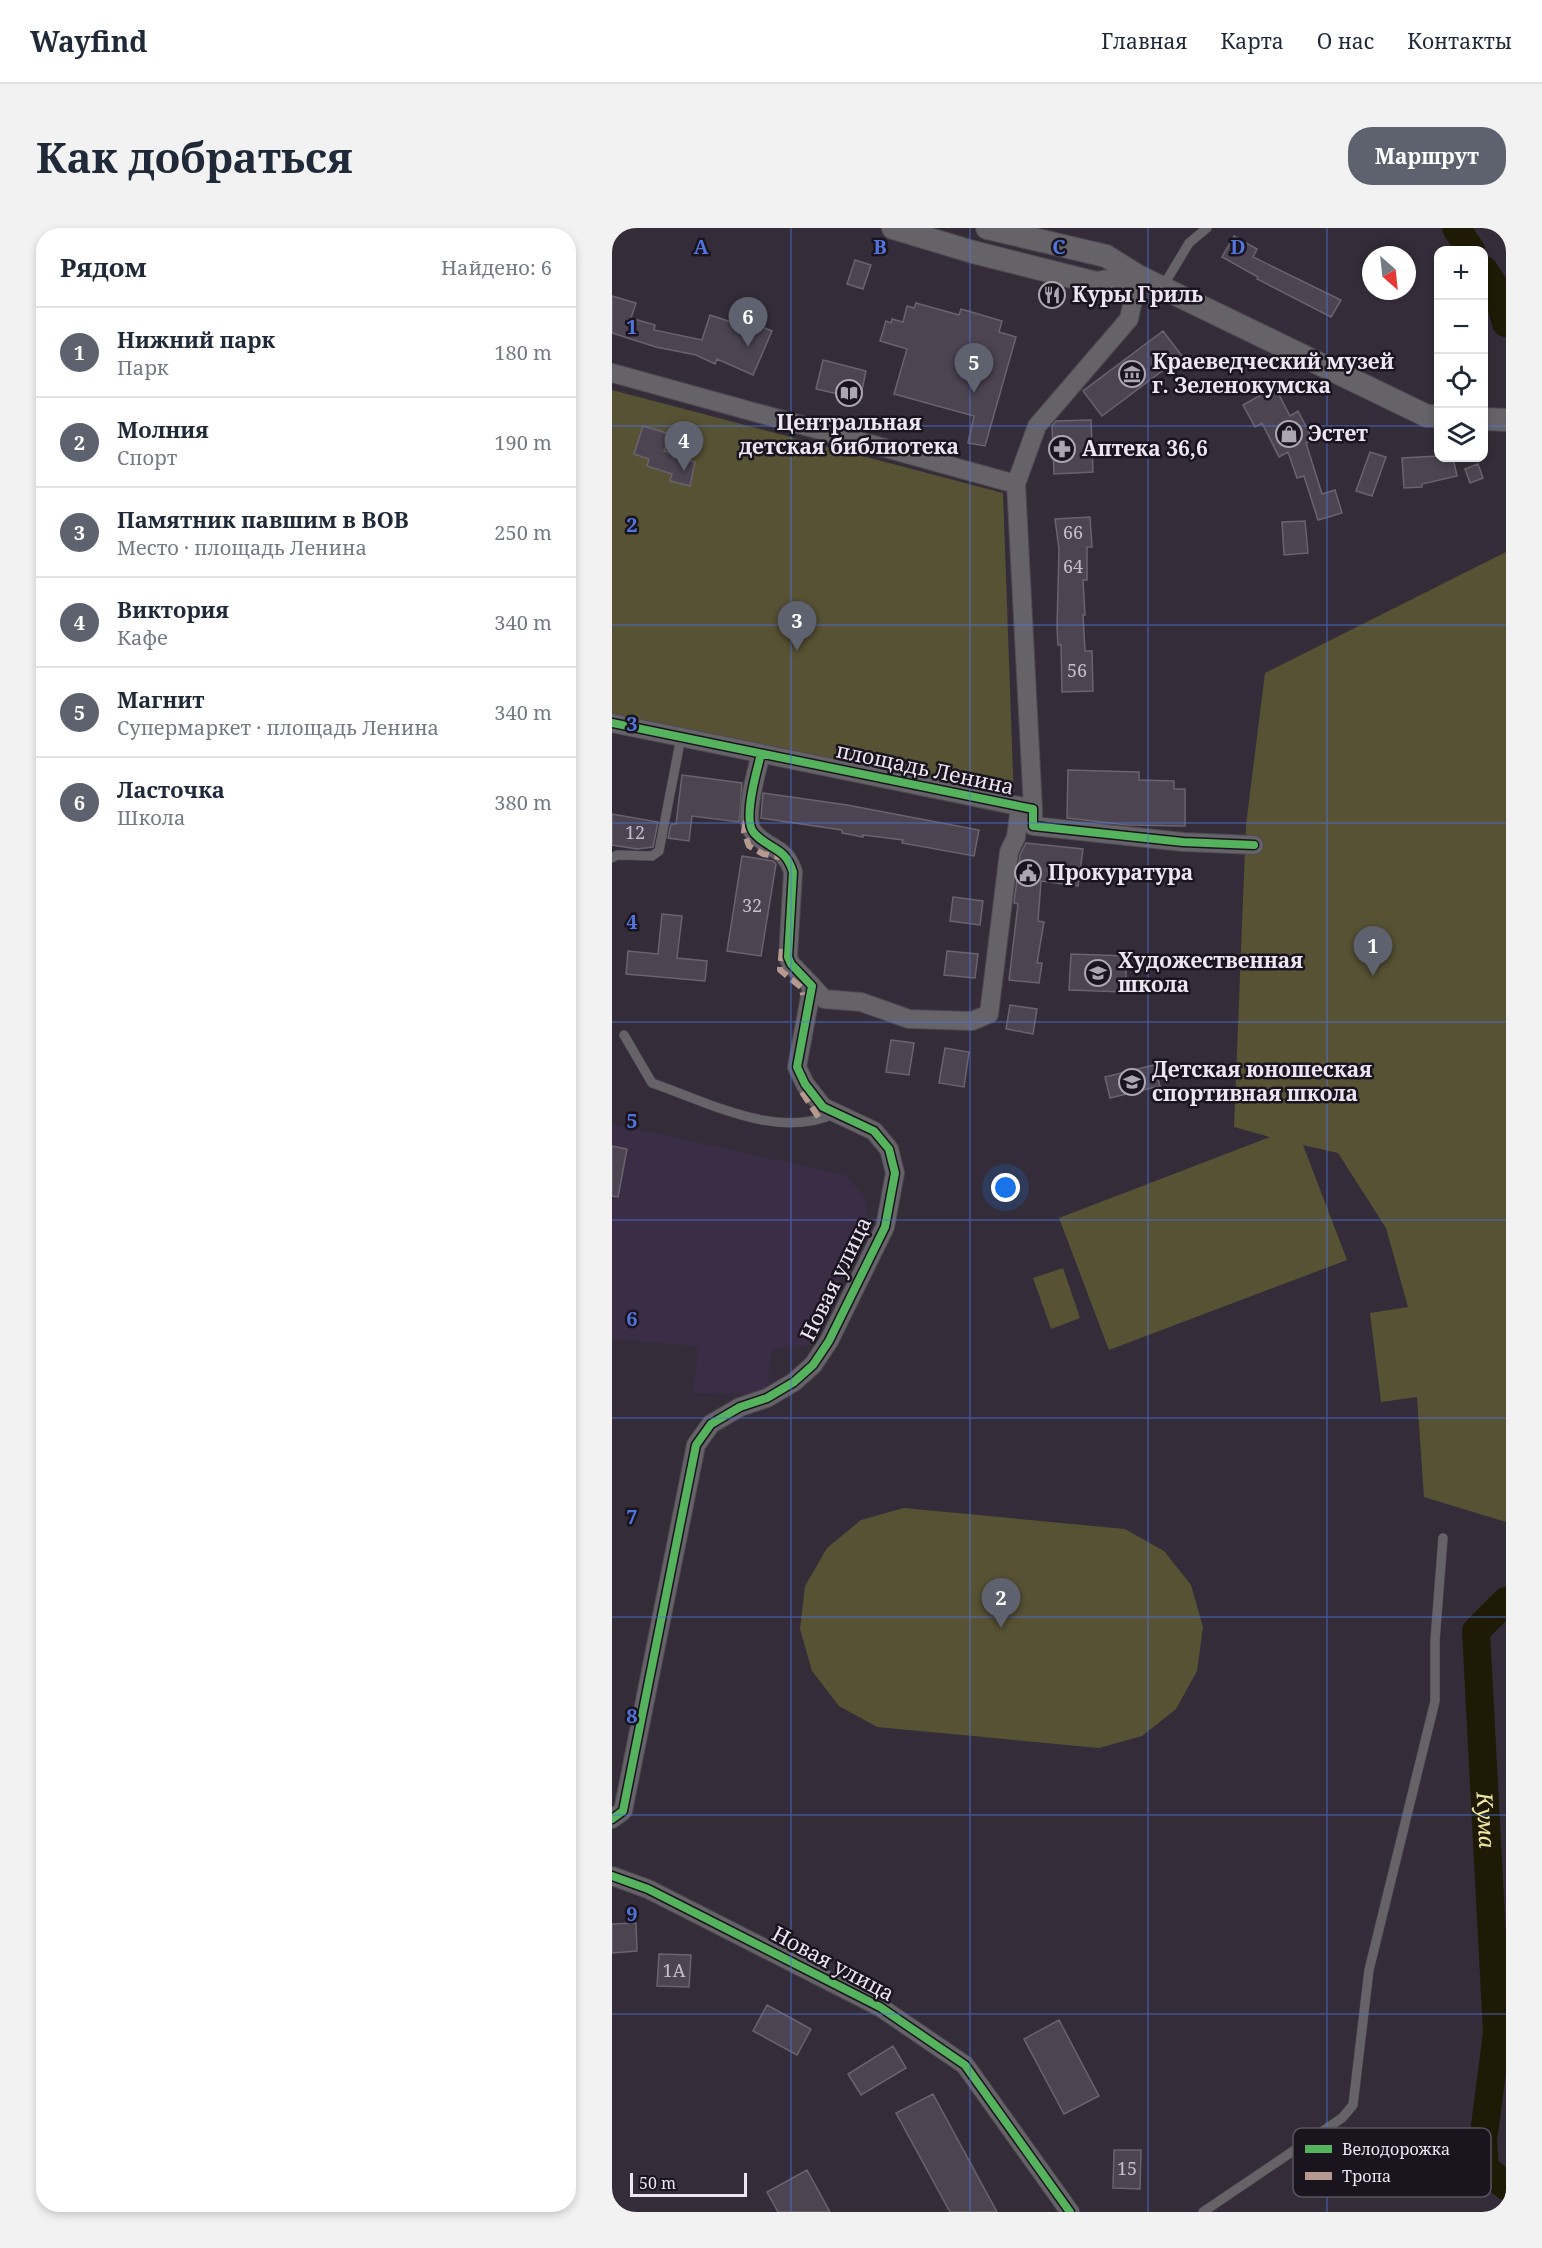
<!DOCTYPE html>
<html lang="ru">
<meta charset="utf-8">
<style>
:root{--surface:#fff;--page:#f2f2f3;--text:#1f2937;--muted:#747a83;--line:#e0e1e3;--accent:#5e616e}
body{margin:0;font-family:"Noto Serif",serif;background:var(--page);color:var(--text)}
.controls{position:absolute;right:18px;top:18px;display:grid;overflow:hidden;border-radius:12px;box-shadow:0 3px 9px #0003}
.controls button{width:54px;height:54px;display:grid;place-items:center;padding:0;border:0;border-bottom:2px solid var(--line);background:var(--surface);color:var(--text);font:30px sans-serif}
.compass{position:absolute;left:750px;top:18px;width:54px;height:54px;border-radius:50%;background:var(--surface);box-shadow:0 3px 9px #0003;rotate:153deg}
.scale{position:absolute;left:18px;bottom:15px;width:117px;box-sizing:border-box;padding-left:6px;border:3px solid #ede5f3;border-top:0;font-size:16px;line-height:21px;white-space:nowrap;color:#ede5f3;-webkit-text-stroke:4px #19141d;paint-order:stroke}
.you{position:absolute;left:394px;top:960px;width:21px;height:21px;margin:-15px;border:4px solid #fff;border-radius:50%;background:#1a73e8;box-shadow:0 0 0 9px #1a73e833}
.badge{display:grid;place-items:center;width:39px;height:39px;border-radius:50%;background:var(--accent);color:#fff;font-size:20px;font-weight:700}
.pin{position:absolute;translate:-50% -50px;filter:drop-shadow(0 2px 3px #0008)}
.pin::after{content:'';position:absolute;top:32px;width:21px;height:18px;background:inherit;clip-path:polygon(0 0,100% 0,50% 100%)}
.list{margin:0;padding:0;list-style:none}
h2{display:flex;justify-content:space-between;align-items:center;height:78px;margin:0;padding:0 24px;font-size:26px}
h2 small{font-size:20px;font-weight:400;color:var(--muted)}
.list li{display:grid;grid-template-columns:39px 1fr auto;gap:18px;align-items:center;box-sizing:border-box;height:90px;padding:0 24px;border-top:2px solid var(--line)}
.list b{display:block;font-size:22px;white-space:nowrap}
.list p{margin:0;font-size:20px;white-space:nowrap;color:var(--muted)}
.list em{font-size:20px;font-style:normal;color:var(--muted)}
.icon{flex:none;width:33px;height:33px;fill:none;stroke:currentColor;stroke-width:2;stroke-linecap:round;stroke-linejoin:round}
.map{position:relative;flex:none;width:894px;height:1984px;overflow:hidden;border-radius:24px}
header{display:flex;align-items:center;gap:36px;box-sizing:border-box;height:84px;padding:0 30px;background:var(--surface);border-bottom:2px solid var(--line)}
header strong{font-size:28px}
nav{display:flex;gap:33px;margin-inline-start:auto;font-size:21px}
.intro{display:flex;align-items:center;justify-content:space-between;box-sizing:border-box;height:144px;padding:0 36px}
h1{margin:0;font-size:42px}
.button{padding:15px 27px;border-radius:24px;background:var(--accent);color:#fff;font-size:21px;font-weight:700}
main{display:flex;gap:36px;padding:0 36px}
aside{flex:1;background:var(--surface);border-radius:24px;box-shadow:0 3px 9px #0003}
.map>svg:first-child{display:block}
</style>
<header>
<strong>Wayfind</strong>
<nav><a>Главная</a><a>Карта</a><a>О нас</a><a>Контакты</a></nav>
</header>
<div class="intro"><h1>Как добраться</h1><a class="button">Маршрут</a></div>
<main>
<aside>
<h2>Рядом<small>Найдено: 6</small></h2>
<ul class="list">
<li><span class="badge">1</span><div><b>Нижний парк</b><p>Парк</p></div><em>180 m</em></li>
<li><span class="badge">2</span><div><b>Молния</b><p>Спорт</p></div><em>190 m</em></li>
<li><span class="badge">3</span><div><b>Памятник павшим в ВОВ</b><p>Место · площадь Ленина</p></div><em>250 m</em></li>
<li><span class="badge">4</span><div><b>Виктория</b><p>Кафе</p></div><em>340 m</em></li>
<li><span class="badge">5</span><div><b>Магнит</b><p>Супермаркет · площадь Ленина</p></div><em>340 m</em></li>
<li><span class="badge">6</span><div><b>Ласточка</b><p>Школа</p></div><em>380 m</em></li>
</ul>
</aside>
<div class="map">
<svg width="894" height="1984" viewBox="0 0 894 1984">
<rect width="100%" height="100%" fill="#342d39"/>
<!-- built -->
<path fill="#3c2d46" d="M 0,896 L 233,947 L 251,967 L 256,989 L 199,1117 L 160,1121 L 154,1166 L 81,1165 L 87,1118 L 0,1111 Z"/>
<!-- green -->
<path fill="#575234" d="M 0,162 L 391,265 L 402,574 L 0,492 Z
M 894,324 L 894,1294 L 812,1269 L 805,1169 L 769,1174 L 758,1085 L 796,1079 L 774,1000 L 726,925 L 691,917 L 735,1032 L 497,1122 L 447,990 L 658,909 L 622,899 L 634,597 L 653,445 Z
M 451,1040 L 468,1090 L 439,1101 L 421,1050 Z
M 292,1280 L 513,1301 L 552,1323 L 579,1357 L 591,1399 L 585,1443 L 564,1481 L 530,1508 L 487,1520 L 265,1499 L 227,1478 L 200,1443 L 188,1401 L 193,1358 L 215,1320 L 249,1292 Z"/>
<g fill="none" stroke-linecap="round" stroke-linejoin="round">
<!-- river -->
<g stroke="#1e1a05" stroke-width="28">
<path d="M 844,0 L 859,22"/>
<path d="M 872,42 L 885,62 L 894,95"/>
<path id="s1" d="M 894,1373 L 864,1403 L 885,1805 L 871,1913 L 873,1940 L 894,1958"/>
</g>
</g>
<!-- building -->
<path fill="#4c4451" stroke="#6a636e" stroke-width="1.5" d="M 622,8 L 645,21 L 641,29 L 729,72 L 719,89 L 645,51 L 646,49 L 610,29 Z
M 243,32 L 259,37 L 251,61 L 235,56 Z
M 0,68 L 24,75 L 19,90 L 43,97 L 42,102 L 90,112 L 98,87 L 128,97 L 131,91 L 160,103 L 141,147 L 105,131 L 103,136 L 84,127 L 44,119 L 0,105 Z
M 304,75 L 347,87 L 349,81 L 390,93 L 387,104 L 404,109 L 373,218 L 356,215 L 362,188 L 282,166 L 295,121 L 268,113 L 274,93 L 279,95 L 280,91 L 291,94 L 295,78 L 302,80 Z
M 551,103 L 570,128 L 490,188 L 471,163 Z
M 211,132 L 254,143 L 248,171 L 204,161 Z
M 663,159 L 678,188 L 686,183 L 701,212 L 694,215 L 710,266 L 723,262 L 730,285 L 706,292 L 692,248 L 685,250 L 676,224 L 667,229 L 650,195 L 643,199 L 631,177 Z
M 479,192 L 481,244 L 442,246 L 440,198 L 444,193 Z
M 31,198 L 58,206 L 52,223 L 62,226 L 61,229 L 83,234 L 78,258 L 58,253 L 60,246 L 35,238 L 37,231 L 22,226 Z
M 758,224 L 774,229 L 760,268 L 744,263 Z
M 826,228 L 841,230 L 845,248 L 810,256 L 810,259 L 792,260 L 790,230 Z
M 866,236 L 871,250 L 858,255 L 853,241 Z
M 478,289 L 480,319 L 475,319 L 475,352 L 471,352 L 473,387 L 471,387 L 473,423 L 480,423 L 481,463 L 450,464 L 449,417 L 446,417 L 445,399 L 447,321 L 443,291 Z
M 693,293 L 696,325 L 672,327 L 670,294 Z
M 456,542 L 527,544 L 527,552 L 562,553 L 562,561 L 573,561 L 573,598 L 515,597 L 455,590 Z
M 70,547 L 130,555 L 127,594 L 80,588 L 77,613 L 56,610 L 59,596 L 64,596 Z
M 151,565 L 235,577 L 367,602 L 362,628 L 290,615 L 291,612 L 251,607 L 251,609 L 230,605 L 230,602 L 149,590 Z
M 0,586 L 46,594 L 41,619 L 25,621 L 0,617 Z
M 414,615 L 471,621 L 466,658 L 429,653 L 426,693 L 432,694 L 425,735 L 430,735 L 427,755 L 397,752 L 406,676 L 402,675 L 408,627 Z
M 130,628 L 161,633 L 164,636 L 149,728 L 115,723 Z
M 341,669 L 371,673 L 368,697 L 338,693 Z
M 50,686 L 70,688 L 65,730 L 95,733 L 93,753 L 14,746 L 16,723 L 46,726 Z
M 335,723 L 366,726 L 363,750 L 332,747 Z
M 459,726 L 515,728 L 513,764 L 457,762 Z
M 398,777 L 425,781 L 421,806 L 394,801 Z
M 279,812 L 302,815 L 297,847 L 274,844 Z
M 333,820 L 357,824 L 352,859 L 327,855 Z
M 542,837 L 548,858 L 498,870 L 493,849 Z
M 0,918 L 15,921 L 6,969 L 0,968 Z
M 24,1695 L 25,1723 L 0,1725 L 0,1696 Z
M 47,1726 L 79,1727 L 77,1759 L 45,1758 Z
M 155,1777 L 199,1801 L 185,1827 L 141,1803 Z
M 447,1792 L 487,1868 L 452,1886 L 412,1811 Z
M 281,1818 L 294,1840 L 249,1867 L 236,1846 Z
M 321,1866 L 385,1984 L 338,1984 L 284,1885 Z
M 502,1922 L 529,1922 L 528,1961 L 501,1960 Z
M 195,1942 L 218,1984 L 166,1984 L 155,1964 Z"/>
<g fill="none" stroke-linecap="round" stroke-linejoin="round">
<defs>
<path id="service" d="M 550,60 L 577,15 L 595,0
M 0,630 L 5,627 L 40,628 L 47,623 L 69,509
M 12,807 L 40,855 C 96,874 166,913 224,885
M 591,1984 L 730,1890 L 741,1877 L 757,1742 L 823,1473 L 823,1412 L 831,1310"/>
<path id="minor" d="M 0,145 L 404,256
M 0,495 L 421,581 L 421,598 L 571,614 L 642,617
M 421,581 L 404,256 L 425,198 L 517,91 L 526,48
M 200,758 L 212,771 L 249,774 L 297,791 L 360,793 L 377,786 L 397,624 L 404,609 L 408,579
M 0,1591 L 11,1583 L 84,1217 L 99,1196 L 128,1179 L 155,1170 L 182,1154 L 201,1137 L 217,1113 L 273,999 L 283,945 L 277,921 L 262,903 L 211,879 L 193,856 L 185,839 L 200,758 L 179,736 L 176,729 L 181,644 C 173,618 157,622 142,605 C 130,592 145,542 149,526
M 0,1648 L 36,1661 L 268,1779 L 353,1837 L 458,1984"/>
<path id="tertiary" d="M 281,0 L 361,24 L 484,55 L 526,48
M 375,0 L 494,28 L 526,48 L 815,188 L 826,188
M 872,191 L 894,192"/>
</defs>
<!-- service casing -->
<use href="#service" stroke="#4e4852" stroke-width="10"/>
<!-- minor casing -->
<use href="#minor" stroke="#4e4852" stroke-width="20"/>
<!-- tertiary casing -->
<use href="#tertiary" stroke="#4e4852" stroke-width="24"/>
<!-- service -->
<use href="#service" stroke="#656367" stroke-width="9"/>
<!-- minor -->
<use href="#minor" stroke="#656367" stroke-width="18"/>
<!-- tertiary -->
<use href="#tertiary" stroke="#656367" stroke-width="22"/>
<!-- quiet -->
<path stroke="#b69a8f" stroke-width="6" stroke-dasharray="12 6" stroke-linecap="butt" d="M 134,593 L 132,604 L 137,618 L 151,626 L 168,629
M 170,721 L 168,742 L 190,760 L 191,767
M 190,864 L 209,893"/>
<defs>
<path id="cycleway" d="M 0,495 L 421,581 L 421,598 L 571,614 L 642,617
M 0,1591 L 11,1583 L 84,1217 L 99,1196 L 128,1179 L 155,1170 L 182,1154 L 201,1137 L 217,1113 L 273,999 L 283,945 L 277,921 L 262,903 L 211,879 L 193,856 L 185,839 L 200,758 L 179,736 L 176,729 L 181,644 C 173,618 157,622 142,605 C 130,592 145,542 149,526
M 0,1648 L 36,1661 L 268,1779 L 353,1837 L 458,1984"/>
</defs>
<!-- cycleway casing -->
<use href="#cycleway" stroke="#19141d" stroke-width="11"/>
<!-- cycleway -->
<use href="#cycleway" stroke="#56b35d" stroke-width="8"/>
</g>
<!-- grid -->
<path fill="none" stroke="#5174df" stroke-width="1.5" stroke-opacity="0.55" d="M 179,0 L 179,1984M 358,0 L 358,1984M 536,0 L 536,1984M 715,0 L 715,1984M 0,198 L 826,198M 872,198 L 894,198M 0,397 L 894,397M 0,595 L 894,595M 0,794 L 894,794M 0,992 L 894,992M 0,1190 L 894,1190M 0,1389 L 894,1389M 0,1587 L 894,1587M 0,1786 L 894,1786"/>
<!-- icons -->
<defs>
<symbol id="restaurant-ring" viewBox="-11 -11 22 22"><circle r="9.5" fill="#19141d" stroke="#aca5b2" stroke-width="1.5"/><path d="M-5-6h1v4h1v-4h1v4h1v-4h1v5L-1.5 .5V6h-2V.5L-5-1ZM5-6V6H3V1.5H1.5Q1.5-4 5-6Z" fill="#aca5b2"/></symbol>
<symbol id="museum-ring" viewBox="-11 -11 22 22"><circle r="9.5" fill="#19141d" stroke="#aca5b2" stroke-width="1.5"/><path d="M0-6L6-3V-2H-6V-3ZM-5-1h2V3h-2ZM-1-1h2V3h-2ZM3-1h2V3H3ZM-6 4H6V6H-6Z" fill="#aca5b2"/></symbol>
<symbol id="library-ring" viewBox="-11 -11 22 22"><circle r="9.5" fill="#19141d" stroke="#aca5b2" stroke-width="1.5"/><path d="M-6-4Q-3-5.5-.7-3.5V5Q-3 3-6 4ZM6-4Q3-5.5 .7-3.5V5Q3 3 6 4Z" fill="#aca5b2"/></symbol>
<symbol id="shop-ring" viewBox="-11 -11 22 22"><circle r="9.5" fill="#19141d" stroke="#aca5b2" stroke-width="1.5"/><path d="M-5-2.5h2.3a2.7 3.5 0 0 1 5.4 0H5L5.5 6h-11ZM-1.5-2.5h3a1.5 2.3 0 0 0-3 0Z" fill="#aca5b2"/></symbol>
<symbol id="pharmacy-ring" viewBox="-11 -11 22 22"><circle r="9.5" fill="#19141d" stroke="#aca5b2" stroke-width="1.5"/><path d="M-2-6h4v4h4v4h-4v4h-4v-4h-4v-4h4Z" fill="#aca5b2"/></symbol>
<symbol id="civic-ring" viewBox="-11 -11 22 22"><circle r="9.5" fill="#19141d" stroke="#aca5b2" stroke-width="1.5"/><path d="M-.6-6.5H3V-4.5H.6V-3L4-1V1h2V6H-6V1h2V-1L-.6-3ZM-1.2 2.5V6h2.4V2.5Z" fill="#aca5b2"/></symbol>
<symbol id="school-ring" viewBox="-11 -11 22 22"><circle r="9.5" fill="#19141d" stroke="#aca5b2" stroke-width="1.5"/><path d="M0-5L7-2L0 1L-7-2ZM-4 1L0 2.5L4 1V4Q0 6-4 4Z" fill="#aca5b2"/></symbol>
</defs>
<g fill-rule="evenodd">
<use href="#restaurant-ring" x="425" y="52" width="30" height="30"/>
<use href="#museum-ring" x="505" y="131" width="30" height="30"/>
<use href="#library-ring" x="222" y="150" width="30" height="30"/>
<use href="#shop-ring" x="662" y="191" width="30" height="30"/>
<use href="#pharmacy-ring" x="435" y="206" width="30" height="30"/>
<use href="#civic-ring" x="401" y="630" width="30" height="30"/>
<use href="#school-ring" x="471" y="730" width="30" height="30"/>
<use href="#school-ring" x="505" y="839" width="30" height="30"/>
</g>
<g text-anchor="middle" stroke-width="5" stroke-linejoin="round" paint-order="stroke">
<!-- number labels -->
<g font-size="18" fill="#c5bdca">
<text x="461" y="311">66</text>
<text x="461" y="345">64</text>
<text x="465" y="449">56</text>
<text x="23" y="611">12</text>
<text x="140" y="684">32</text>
<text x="62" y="1749">1А</text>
<text x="515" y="1947">15</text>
</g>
<!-- poi labels -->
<g font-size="21" font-weight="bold" fill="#ede5f3" stroke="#19141d" text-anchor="start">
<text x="460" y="74">Куры Гриль</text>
<text x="540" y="141">Краеведческий музей<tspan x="540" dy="24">г. Зеленокумска</tspan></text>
<text x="237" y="202" text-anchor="middle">Центральная<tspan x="237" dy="24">детская библиотека</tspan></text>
<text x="696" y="213">Эстет</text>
<text x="470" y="228">Аптека 36,6</text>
<text x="436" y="652">Прокуратура</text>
<text x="506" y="740">Художественная<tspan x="506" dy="24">школа</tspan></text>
<text x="540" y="849">Детская юношеская<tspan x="540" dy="24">спортивная школа</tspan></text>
</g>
<!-- street labels -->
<g font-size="21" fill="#ede5f3" stroke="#19141d">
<text transform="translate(313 541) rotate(12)" y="7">площадь Ленина</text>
<text transform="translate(224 1051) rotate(-64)" y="7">Новая улица</text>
<text transform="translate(221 1736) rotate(28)" y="7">Новая улица</text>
</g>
<!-- water labels -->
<g font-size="22" font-style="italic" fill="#eee7a1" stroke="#19141d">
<text dy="8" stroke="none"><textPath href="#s1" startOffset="232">Кума</textPath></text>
</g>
</g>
<!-- legend -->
<rect x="681" y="1900" width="198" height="69" rx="9" fill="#19141d" stroke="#59535d" stroke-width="1.5"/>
<rect x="693" y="1917" width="27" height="8" fill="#56b35d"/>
<rect x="693" y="1944" width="27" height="8" fill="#b69a8f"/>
<g font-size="16" fill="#ede5f3">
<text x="730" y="1927">Велодорожка</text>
<text x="730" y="1954">Тропа</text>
</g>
<g font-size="20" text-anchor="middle" font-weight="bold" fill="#5174df" stroke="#19141d" stroke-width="5" stroke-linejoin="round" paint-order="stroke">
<text x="89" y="26">A</text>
<text x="268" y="26">B</text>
<text x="447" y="26">C</text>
<text x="626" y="26">D</text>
<text x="20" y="106">1</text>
<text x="20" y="304">2</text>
<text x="20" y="503">3</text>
<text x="20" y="701">4</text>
<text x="20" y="900">5</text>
<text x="20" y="1098">6</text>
<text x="20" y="1296">7</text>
<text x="20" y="1495">8</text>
<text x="20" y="1693">9</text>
</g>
</svg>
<div class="controls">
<button>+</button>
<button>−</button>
<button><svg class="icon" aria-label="locate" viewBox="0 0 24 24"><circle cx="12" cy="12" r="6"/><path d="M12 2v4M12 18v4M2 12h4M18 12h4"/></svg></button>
<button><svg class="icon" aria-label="layers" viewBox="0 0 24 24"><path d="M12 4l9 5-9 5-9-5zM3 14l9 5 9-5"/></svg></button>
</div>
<svg class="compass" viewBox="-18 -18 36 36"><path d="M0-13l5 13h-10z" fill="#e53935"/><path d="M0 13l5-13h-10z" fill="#747a83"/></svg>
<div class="scale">50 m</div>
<div class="you"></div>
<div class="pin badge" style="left:761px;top:748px">1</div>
<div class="pin badge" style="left:389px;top:1400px">2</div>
<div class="pin badge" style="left:185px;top:423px">3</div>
<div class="pin badge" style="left:72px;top:243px">4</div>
<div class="pin badge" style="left:362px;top:165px">5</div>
<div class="pin badge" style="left:136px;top:119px">6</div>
</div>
</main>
